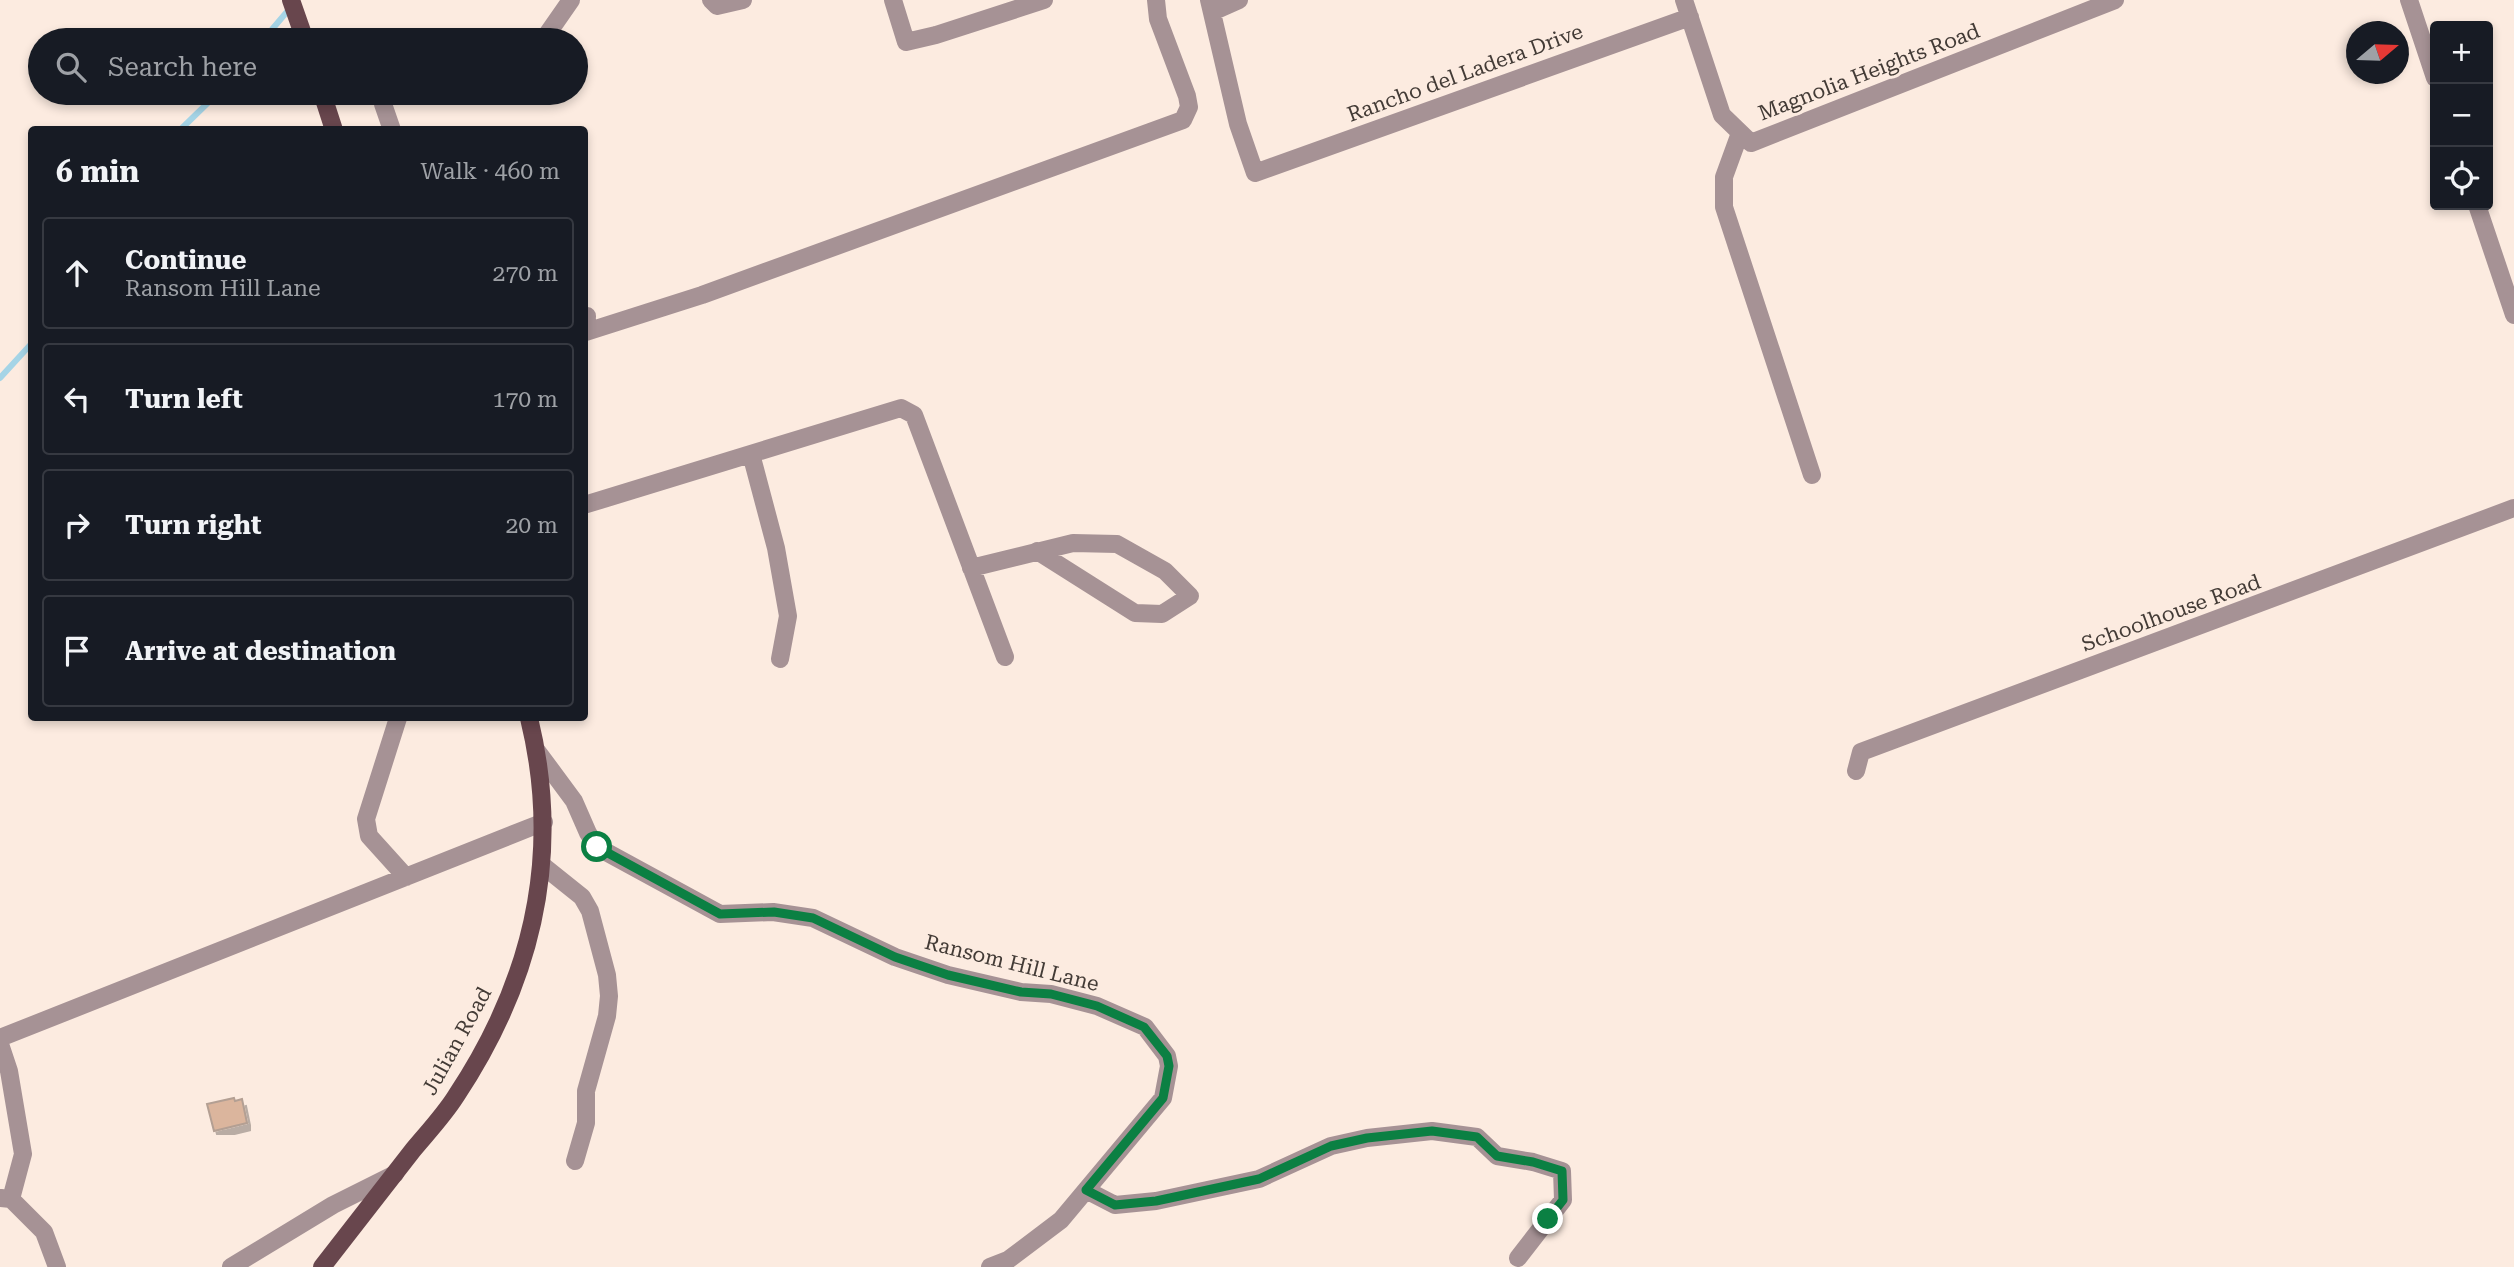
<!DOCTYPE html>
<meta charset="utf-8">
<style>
:root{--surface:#171b24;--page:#242831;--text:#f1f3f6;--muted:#9ea1a6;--line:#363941}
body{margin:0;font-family:"Roboto Serif",serif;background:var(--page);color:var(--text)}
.controls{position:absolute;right:21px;top:21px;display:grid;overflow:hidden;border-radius:7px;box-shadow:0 4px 10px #0003}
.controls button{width:63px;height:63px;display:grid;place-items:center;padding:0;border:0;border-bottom:2px solid var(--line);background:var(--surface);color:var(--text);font:35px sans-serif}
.compass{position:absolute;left:2346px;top:21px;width:63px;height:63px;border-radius:50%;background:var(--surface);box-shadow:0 4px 10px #0003;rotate:71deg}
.stop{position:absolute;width:21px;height:21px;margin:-16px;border:5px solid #0b8043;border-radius:50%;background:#fff}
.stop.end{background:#0b8043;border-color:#fff;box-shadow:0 2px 7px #0008}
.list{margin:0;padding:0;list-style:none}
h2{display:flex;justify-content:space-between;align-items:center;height:91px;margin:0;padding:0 28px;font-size:30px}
h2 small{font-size:23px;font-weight:400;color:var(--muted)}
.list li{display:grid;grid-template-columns:46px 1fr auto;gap:21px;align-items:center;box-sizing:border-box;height:112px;margin:0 14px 14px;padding:0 14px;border:2px solid var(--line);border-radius:7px}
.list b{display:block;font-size:26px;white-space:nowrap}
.list p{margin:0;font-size:23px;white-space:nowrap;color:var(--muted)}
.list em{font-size:23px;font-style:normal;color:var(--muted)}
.icon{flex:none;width:38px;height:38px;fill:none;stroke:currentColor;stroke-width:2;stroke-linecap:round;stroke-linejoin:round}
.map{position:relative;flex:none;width:2514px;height:1267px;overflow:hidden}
.search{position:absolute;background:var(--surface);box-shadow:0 4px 10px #0003;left:28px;top:28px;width:560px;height:77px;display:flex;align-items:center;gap:18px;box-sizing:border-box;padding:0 24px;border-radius:38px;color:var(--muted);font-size:26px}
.panel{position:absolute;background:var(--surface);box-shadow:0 4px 10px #0003;left:28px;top:126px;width:560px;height:595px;border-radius:7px}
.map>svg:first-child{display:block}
</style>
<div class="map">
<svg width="2514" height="1267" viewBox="0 0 2514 1267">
<defs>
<filter id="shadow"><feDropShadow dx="4" dy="7" stdDeviation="0" flood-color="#0004"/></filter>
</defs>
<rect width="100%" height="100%" fill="#fcebe0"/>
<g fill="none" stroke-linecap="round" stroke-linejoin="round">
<!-- stream -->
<path stroke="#a5d4e6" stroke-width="6" d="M 263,40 L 291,7
M 180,130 L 218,93
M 0,378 L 32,343"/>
</g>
<!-- building -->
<path fill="#dbb59d" stroke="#b39f93" stroke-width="2" filter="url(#shadow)" d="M 234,1098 L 235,1101 L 242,1099 L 247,1123 L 214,1131 L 207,1104 Z"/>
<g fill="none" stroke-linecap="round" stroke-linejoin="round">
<!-- minor -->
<path stroke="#a69295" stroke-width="18" d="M 711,0 L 717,6 L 743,0
M 893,0 L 906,42 L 936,35 L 1044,0
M 1209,0 L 1238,124 L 1255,173 L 1690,17
M 1684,0 L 1722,115 L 1751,143 L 2115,0
M 2409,0 L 2435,78
M 1212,12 L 1239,0
M 532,40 L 546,36 L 571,0
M 385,93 L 383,104 L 392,130
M 1740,133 L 1724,177 L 1724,207 L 1812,475
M 2477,205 L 2514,315
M 587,316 L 586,332 L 702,295 L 1183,120 L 1189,107 L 1187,96 L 1158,19 L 1156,0
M 751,454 L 776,548 L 788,616 L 780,659
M 584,505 L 901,408 L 914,415 L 1005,657
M 971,568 L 1073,543 L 1117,544 L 1165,571 L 1190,596 L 1162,614 L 1135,613 L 1037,551
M 398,718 L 366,819 L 369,836 L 406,877
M 537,751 L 574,801 L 588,833 L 597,847 L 720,914 L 773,912 L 813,918 L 895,957 L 948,975 L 1021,992 L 1051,994 L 1097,1006 L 1145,1027 L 1167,1056 L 1169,1066 L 1163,1098 L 1061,1220 L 1008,1260 L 990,1267
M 1856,771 L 1861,752 L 2514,508
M 542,865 L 582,897 L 590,911 L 607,975 L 609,996 L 607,1016 L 586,1091 L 586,1123 L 575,1161
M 0,1038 L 544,822
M 0,1044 L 9,1071 L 23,1154 L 11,1199
M 1086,1190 L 1115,1205 L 1156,1201 L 1259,1179 L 1331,1146 L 1367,1138 L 1432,1131 L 1477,1137 L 1497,1156 L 1533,1162 L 1562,1171 L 1563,1200 L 1518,1258
M 1,1198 L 11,1199 L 44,1232 L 57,1267
M 231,1267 L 333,1205 L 395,1174"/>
<!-- major -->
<path stroke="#68464d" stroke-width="18" d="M 291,0 L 305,40
M 322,93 L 334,130
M 322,1267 C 352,1228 383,1189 413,1150 C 428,1132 444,1115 456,1096 C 533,980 562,853 529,718"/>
</g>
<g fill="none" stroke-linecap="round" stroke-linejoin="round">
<!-- route -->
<path stroke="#0b8043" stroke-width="9" d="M 597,847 L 720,914 L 774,912 L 813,918 L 895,957 L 948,975 L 1021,992 L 1051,994 L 1097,1006 L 1144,1027 L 1167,1056 L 1169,1066 L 1163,1098 L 1086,1190 L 1115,1205 L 1156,1201 L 1259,1179 L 1331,1146 L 1367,1138 L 1432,1131 L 1477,1137 L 1497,1156 L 1533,1162 L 1562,1171 L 1563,1200 L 1548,1219"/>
</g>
<g text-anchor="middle" stroke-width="6" stroke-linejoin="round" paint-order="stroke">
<!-- street labels -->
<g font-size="21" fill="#433b36" stroke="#fcebe0">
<text transform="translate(1869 72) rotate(-21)" y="7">Magnolia Heights Road</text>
<text transform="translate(1465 73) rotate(-20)" y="7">Rancho del Ladera Drive</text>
<text transform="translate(2171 613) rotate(-20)" y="7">Schoolhouse Road</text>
<text transform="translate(1012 963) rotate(14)" y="7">Ransom Hill Lane</text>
<text transform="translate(457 1041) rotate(-61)" y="7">Julian Road</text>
</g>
</g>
</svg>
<div class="controls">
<button>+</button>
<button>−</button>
<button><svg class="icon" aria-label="locate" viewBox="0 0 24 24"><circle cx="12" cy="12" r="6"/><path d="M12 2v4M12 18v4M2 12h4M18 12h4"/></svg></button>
</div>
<svg class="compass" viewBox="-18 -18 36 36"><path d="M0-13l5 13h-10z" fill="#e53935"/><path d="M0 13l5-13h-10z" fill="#9ea1a6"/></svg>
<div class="stop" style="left:597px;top:847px"></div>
<div class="stop end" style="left:1548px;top:1219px"></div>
<div class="search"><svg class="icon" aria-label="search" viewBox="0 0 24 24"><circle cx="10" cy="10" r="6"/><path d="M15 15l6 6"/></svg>Search here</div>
<section class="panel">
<h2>6 min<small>Walk · 460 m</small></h2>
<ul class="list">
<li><svg class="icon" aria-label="ahead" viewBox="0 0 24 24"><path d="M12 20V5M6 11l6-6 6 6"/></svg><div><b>Continue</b><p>Ransom Hill Lane</p></div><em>270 m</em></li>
<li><svg class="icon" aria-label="left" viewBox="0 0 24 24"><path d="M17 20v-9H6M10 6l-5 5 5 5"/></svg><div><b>Turn left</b></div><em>170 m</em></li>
<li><svg class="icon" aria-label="right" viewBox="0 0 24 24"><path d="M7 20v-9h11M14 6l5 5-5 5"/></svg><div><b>Turn right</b></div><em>20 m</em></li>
<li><svg class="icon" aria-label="arrive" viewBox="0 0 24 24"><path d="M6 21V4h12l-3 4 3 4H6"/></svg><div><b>Arrive at destination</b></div></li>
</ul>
</section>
</div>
